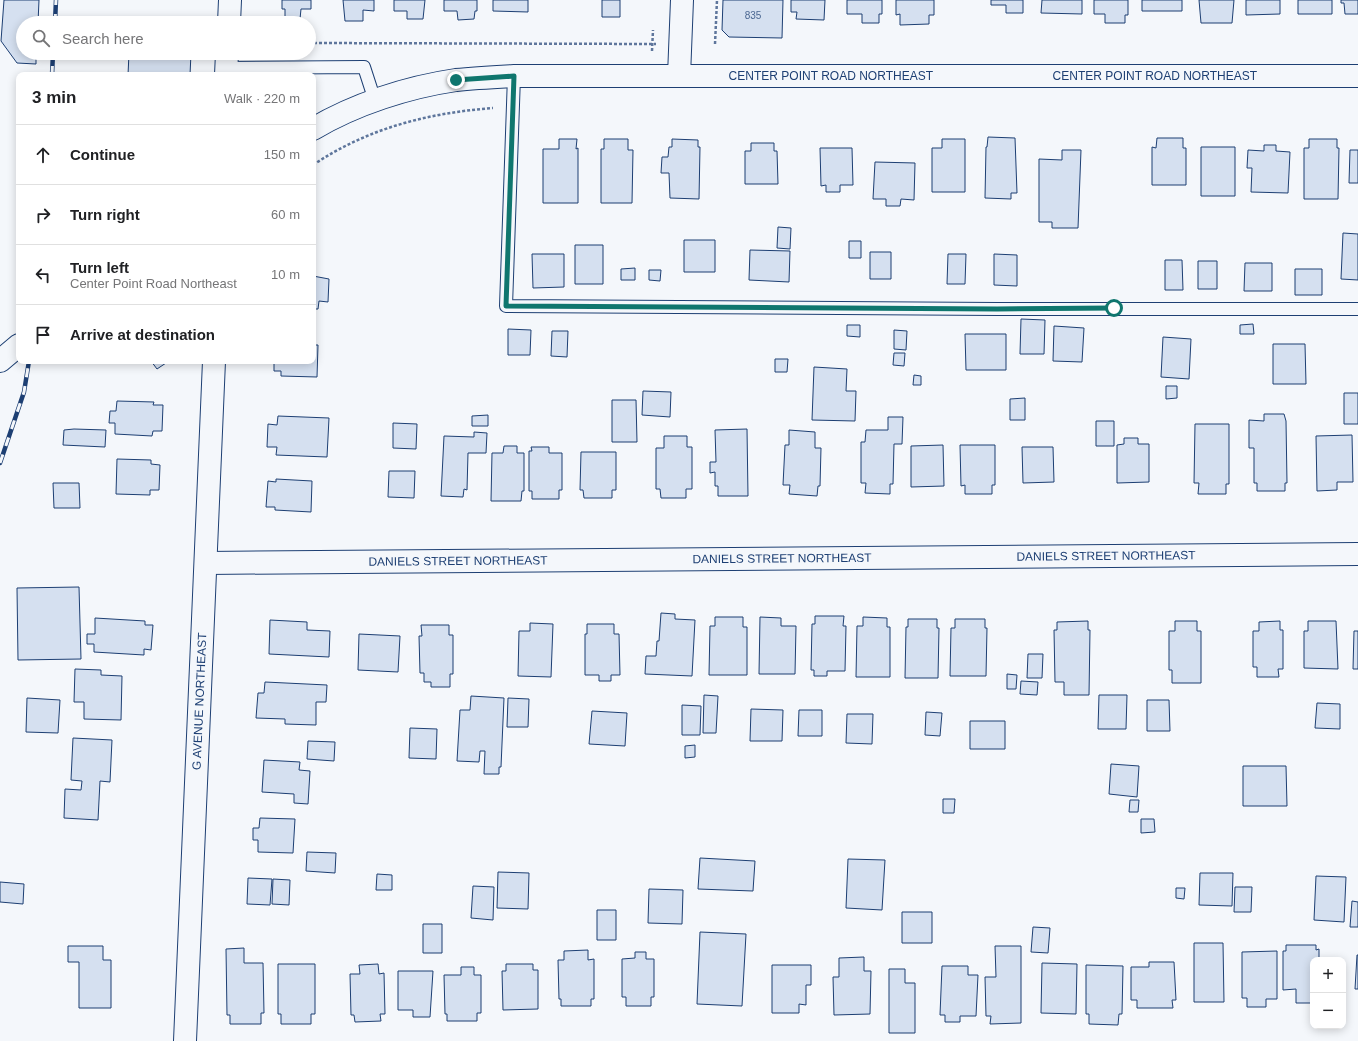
<!DOCTYPE html>
<meta charset="utf-8">
<style>
:root{--surface:#fff;--page:#f2f2f2;--text:#202124;--muted:#757577;--line:#e0e0e0}
body{margin:0;font-family:Helvetica,sans-serif;background:var(--page);color:var(--text)}
.controls{position:absolute;right:12px;bottom:12px;display:grid;overflow:hidden;border-radius:8px;box-shadow:0 2px 10px #0003}
.controls button{width:36px;height:36px;display:grid;place-items:center;padding:0;border:0;border-bottom:1px solid var(--line);background:var(--surface);color:var(--text);font:20px sans-serif}
.stop{position:absolute;width:12px;height:12px;margin:-9px;border:3px solid #0f766e;border-radius:50%;background:#fff}
.stop.end{background:#0f766e;border-color:#fff;box-shadow:0 1px 4px #0008}
.list{margin:0;padding:0;list-style:none}
h2{display:flex;justify-content:space-between;align-items:center;height:52px;margin:0;padding:0 16px;font-size:17px}
h2 small{font-size:13px;font-weight:400;color:var(--muted)}
.list li{display:grid;grid-template-columns:26px 1fr auto;gap:12px;align-items:center;box-sizing:border-box;height:60px;padding:0 16px;border-top:1px solid var(--line)}
.list b{display:block;font-size:15px;white-space:nowrap}
.list p{margin:0;font-size:13px;white-space:nowrap;color:var(--muted)}
.list em{font-size:13px;font-style:normal;color:var(--muted)}
.icon{flex:none;width:22px;height:22px;fill:none;stroke:currentColor;stroke-width:2;stroke-linecap:round;stroke-linejoin:round}
.map{position:relative;flex:none;width:1358px;height:1041px;overflow:hidden}
.search{position:absolute;background:var(--surface);box-shadow:0 2px 10px #0003;left:16px;top:16px;width:300px;height:44px;display:flex;align-items:center;gap:10px;box-sizing:border-box;padding:0 14px;border-radius:22px;color:var(--muted);font-size:15px}
.panel{position:absolute;background:var(--surface);box-shadow:0 2px 10px #0003;left:16px;top:72px;width:300px;height:292px;border-radius:8px}
.map>svg:first-child{display:block}
</style>
<div class="map">
<svg width="1358" height="1041" viewBox="0 0 1358 1041">
<rect width="100%" height="100%" fill="#f4f7fb"/>
<!-- building -->
<path fill="#d5e0f0" stroke="#1d3f73" d="M 4,0 L 39,0 L 38,23 L 23,23 L 23,53 L 36,53 L 36,64 L 17,63 L 1,41 Z
M 282,0 L 311,0 L 311,9 L 301,9 L 300,19 L 285,19 L 285,9 L 282,9 Z
M 343,0 L 374,0 L 374,11 L 363,10 L 363,21 L 345,21 Z
M 394,0 L 425,0 L 423,19 L 407,19 L 407,11 L 394,11 Z
M 444,0 L 477,0 L 477,11 L 475,11 L 474,19 L 458,20 L 457,11 L 444,11 Z
M 493,0 L 528,0 L 528,12 L 493,11 Z
M 602,0 L 620,0 L 620,17 L 602,17 Z
M 723,0 L 783,0 L 782,38 L 729,37 L 722,30 Z
M 791,0 L 825,0 L 824,20 L 796,19 L 797,12 L 791,12 Z
M 847,0 L 882,0 L 882,14 L 879,14 L 879,23 L 862,23 L 862,14 L 847,14 Z
M 896,0 L 934,0 L 934,15 L 929,15 L 929,24 L 900,25 L 900,14 L 896,15 Z
M 991,0 L 1023,0 L 1023,13 L 1006,13 L 1006,5 L 991,5 Z
M 1042,0 L 1082,0 L 1082,14 L 1041,13 Z
M 1094,0 L 1128,0 L 1128,15 L 1125,15 L 1125,23 L 1105,23 L 1105,14 L 1094,14 Z
M 1142,0 L 1182,0 L 1182,11 L 1142,11 Z
M 1199,0 L 1234,0 L 1232,23 L 1201,23 Z
M 1246,0 L 1280,0 L 1280,14 L 1246,15 Z
M 1298,0 L 1332,0 L 1332,14 L 1298,14 Z
M 1341,0 L 1358,0 L 1358,14 L 1345,14 L 1344,3 L 1341,3 Z
M 129,53 L 191,53 L 190,75 L 128,75 Z
M 988,137 L 1015,138 L 1017,193 L 1011,193 L 1011,199 L 985,198 L 986,147 L 987,147 Z
M 1157,138 L 1183,138 L 1183,148 L 1186,148 L 1186,185 L 1152,185 L 1152,147 L 1156,148 Z
M 559,139 L 577,139 L 576,149 L 578,148 L 578,203 L 543,203 L 543,149 L 559,149 Z
M 604,139 L 628,139 L 628,150 L 633,150 L 632,203 L 601,203 L 601,149 L 604,149 Z
M 672,139 L 698,140 L 698,147 L 700,147 L 699,199 L 670,198 L 669,173 L 661,173 L 662,157 L 668,157 L 669,147 L 672,147 Z
M 942,139 L 965,139 L 965,192 L 932,192 L 932,148 L 942,148 Z
M 1309,139 L 1337,139 L 1337,148 L 1339,148 L 1338,199 L 1304,199 L 1304,148 L 1309,148 Z
M 751,143 L 774,143 L 774,151 L 777,151 L 778,184 L 745,184 L 745,151 L 751,151 Z
M 1264,145 L 1276,145 L 1276,151 L 1290,152 L 1288,193 L 1251,192 L 1252,168 L 1247,168 L 1248,150 L 1264,151 Z
M 1201,147 L 1235,147 L 1235,196 L 1201,196 Z
M 820,148 L 852,148 L 853,185 L 840,185 L 840,192 L 826,192 L 826,185 L 821,186 Z
M 1062,150 L 1081,150 L 1078,228 L 1052,228 L 1052,222 L 1039,222 L 1039,159 L 1062,160 Z
M 1350,150 L 1358,150 L 1358,183 L 1349,183 Z
M 875,162 L 915,163 L 914,200 L 901,199 L 900,206 L 886,206 L 886,199 L 873,199 Z
M 778,227 L 791,228 L 790,249 L 777,248 Z
M 1343,233 L 1358,234 L 1358,280 L 1341,279 Z
M 684,240 L 715,240 L 715,272 L 684,272 Z
M 849,241 L 861,241 L 861,258 L 849,258 Z
M 575,245 L 603,245 L 603,284 L 575,284 Z
M 750,250 L 790,251 L 789,282 L 749,280 Z
M 870,252 L 891,252 L 891,279 L 870,279 Z
M 532,254 L 564,254 L 564,287 L 533,288 Z
M 948,254 L 966,254 L 965,284 L 947,284 Z
M 994,254 L 1017,255 L 1017,286 L 994,285 Z
M 1165,260 L 1182,260 L 1183,290 L 1165,290 Z
M 1198,261 L 1217,261 L 1217,289 L 1198,289 Z
M 1245,263 L 1272,263 L 1272,291 L 1244,291 Z
M 635,268 L 635,280 L 621,280 L 621,269 Z
M 1295,269 L 1322,269 L 1322,295 L 1295,295 Z
M 649,270 L 661,270 L 660,281 L 649,280 Z
M 313,276 L 329,279 L 328,302 L 319,301 L 318,309 L 313,309 Z
M 1021,319 L 1045,320 L 1044,354 L 1020,354 Z
M 1253,324 L 1254,334 L 1240,334 L 1240,325 Z
M 847,325 L 860,325 L 860,337 L 847,336 Z
M 1054,326 L 1084,328 L 1082,362 L 1053,361 Z
M 508,329 L 531,330 L 530,355 L 508,355 Z
M 894,330 L 907,331 L 906,350 L 894,349 Z
M 552,331 L 568,331 L 567,357 L 551,356 Z
M 965,334 L 1006,334 L 1006,370 L 966,370 Z
M 1163,337 L 1191,339 L 1189,379 L 1161,377 Z
M 1273,344 L 1305,344 L 1306,384 L 1273,384 Z
M 313,345 L 318,345 L 317,377 L 281,376 L 281,371 L 274,371 L 274,361 L 313,361 Z
M 894,353 L 905,353 L 904,366 L 893,365 Z
M 775,359 L 788,359 L 787,372 L 775,372 Z
M 151,361 L 169,361 L 157,369 Z
M 814,367 L 847,369 L 846,391 L 856,391 L 855,421 L 812,420 Z
M 914,375 L 921,376 L 921,385 L 913,385 Z
M 1166,386 L 1177,386 L 1177,398 L 1166,399 Z
M 643,391 L 671,392 L 670,417 L 642,415 Z
M 1344,393 L 1358,393 L 1358,424 L 1344,424 Z
M 1025,398 L 1025,420 L 1010,420 L 1010,399 Z
M 612,400 L 636,400 L 637,442 L 612,442 Z
M 117,401 L 154,402 L 153,405 L 163,405 L 162,431 L 153,431 L 152,436 L 115,434 L 115,423 L 109,423 L 110,411 L 116,411 Z
M 1264,414 L 1284,414 L 1286,421 L 1287,483 L 1285,483 L 1285,491 L 1257,491 L 1257,483 L 1254,483 L 1254,448 L 1249,448 L 1249,420 L 1264,421 Z
M 488,415 L 488,426 L 472,426 L 472,416 Z
M 278,416 L 329,418 L 327,457 L 276,455 L 277,447 L 267,447 L 268,424 L 277,425 Z
M 888,417 L 903,417 L 902,444 L 894,444 L 893,484 L 890,484 L 890,494 L 865,493 L 866,483 L 861,483 L 861,442 L 865,442 L 866,430 L 888,430 Z
M 1096,421 L 1114,421 L 1114,446 L 1096,446 Z
M 393,423 L 417,424 L 416,449 L 393,448 Z
M 1195,424 L 1229,424 L 1229,484 L 1226,484 L 1226,494 L 1198,494 L 1199,483 L 1194,483 Z
M 74,429 L 106,430 L 105,447 L 63,445 L 64,430 Z
M 747,429 L 748,496 L 718,496 L 718,486 L 715,486 L 715,472 L 710,473 L 710,462 L 716,462 L 715,430 Z
M 789,430 L 815,432 L 815,448 L 821,448 L 820,486 L 818,486 L 817,496 L 789,494 L 790,485 L 783,485 L 785,445 L 789,445 Z
M 474,432 L 487,433 L 486,453 L 468,453 L 467,490 L 464,489 L 463,497 L 441,496 L 444,436 L 474,437 Z
M 1352,435 L 1353,482 L 1337,482 L 1337,490 L 1317,491 L 1316,436 Z
M 664,436 L 687,436 L 687,447 L 692,447 L 692,489 L 686,489 L 686,498 L 661,498 L 660,489 L 656,489 L 656,448 L 664,448 Z
M 1124,438 L 1138,438 L 1138,444 L 1149,444 L 1149,482 L 1117,483 L 1117,445 L 1124,444 Z
M 943,445 L 944,486 L 911,487 L 911,446 Z
M 960,445 L 995,445 L 995,485 L 992,485 L 992,494 L 965,494 L 965,485 L 961,486 Z
M 504,446 L 517,446 L 517,453 L 524,453 L 524,491 L 522,491 L 521,501 L 491,501 L 492,453 L 503,453 Z
M 531,447 L 549,447 L 549,453 L 562,453 L 562,490 L 559,490 L 559,499 L 532,499 L 532,491 L 529,491 L 529,451 L 532,451 Z
M 1022,447 L 1053,447 L 1054,482 L 1023,483 Z
M 581,452 L 616,452 L 616,490 L 612,490 L 612,498 L 584,498 L 583,490 L 580,490 Z
M 117,459 L 151,460 L 151,464 L 160,465 L 159,490 L 150,490 L 150,495 L 116,494 Z
M 389,471 L 415,471 L 414,498 L 388,497 Z
M 276,479 L 312,481 L 311,512 L 275,510 L 275,507 L 266,507 L 268,481 L 276,482 Z
M 53,483 L 79,483 L 80,508 L 54,508 Z
M 79,587 L 81,659 L 18,660 L 17,588 Z
M 661,613 L 675,614 L 675,619 L 695,620 L 692,676 L 645,674 L 646,656 L 656,656 L 657,641 L 659,641 Z
M 815,616 L 844,616 L 843,626 L 846,626 L 845,671 L 827,671 L 827,676 L 814,676 L 814,670 L 811,670 L 812,624 L 815,624 Z
M 715,617 L 743,617 L 743,627 L 747,627 L 747,675 L 709,675 L 710,626 L 715,626 Z
M 760,617 L 781,618 L 781,626 L 796,626 L 795,674 L 759,674 Z
M 863,617 L 887,618 L 887,627 L 890,627 L 890,677 L 856,677 L 857,626 L 863,626 Z
M 95,618 L 145,621 L 145,625 L 153,625 L 151,650 L 144,649 L 144,655 L 94,652 L 94,644 L 87,644 L 87,634 L 95,634 Z
M 908,619 L 937,619 L 937,628 L 939,628 L 938,678 L 905,678 L 906,627 L 908,627 Z
M 955,619 L 985,619 L 985,628 L 987,628 L 986,676 L 950,676 L 951,628 L 955,628 Z
M 270,620 L 307,622 L 307,630 L 330,631 L 329,657 L 269,654 Z
M 1088,621 L 1088,630 L 1090,630 L 1089,695 L 1064,695 L 1064,682 L 1055,682 L 1054,630 L 1057,630 L 1057,622 Z
M 1175,621 L 1197,621 L 1197,631 L 1201,631 L 1201,683 L 1172,683 L 1172,670 L 1169,670 L 1169,631 L 1175,631 Z
M 1280,621 L 1280,630 L 1283,630 L 1283,669 L 1278,669 L 1279,677 L 1257,677 L 1257,667 L 1253,667 L 1253,631 L 1259,631 L 1259,622 Z
M 1308,621 L 1336,621 L 1338,669 L 1304,668 L 1304,631 L 1308,631 Z
M 530,623 L 553,624 L 551,677 L 518,676 L 519,631 L 530,631 Z
M 587,624 L 614,624 L 614,634 L 619,634 L 620,675 L 611,675 L 611,681 L 599,681 L 599,675 L 585,675 L 585,634 L 587,634 Z
M 421,625 L 449,625 L 449,635 L 453,635 L 453,674 L 450,674 L 450,687 L 431,687 L 431,682 L 424,682 L 424,673 L 420,673 L 419,636 L 422,636 Z
M 1354,631 L 1358,631 L 1358,669 L 1353,669 Z
M 359,634 L 400,636 L 398,672 L 358,670 Z
M 1028,654 L 1043,654 L 1042,678 L 1027,678 Z
M 75,669 L 101,670 L 101,675 L 122,676 L 121,720 L 84,719 L 84,702 L 74,702 Z
M 1007,674 L 1017,675 L 1016,689 L 1007,689 Z
M 1021,681 L 1038,682 L 1037,695 L 1020,694 Z
M 265,682 L 327,685 L 326,702 L 316,702 L 316,725 L 285,724 L 285,719 L 256,718 L 258,693 L 264,693 Z
M 704,695 L 718,696 L 716,733 L 703,733 Z
M 1099,695 L 1127,695 L 1126,729 L 1098,729 Z
M 471,696 L 504,698 L 501,767 L 499,767 L 499,774 L 484,774 L 485,751 L 480,751 L 479,762 L 457,761 L 460,710 L 470,710 Z
M 27,698 L 60,700 L 58,733 L 26,732 Z
M 508,698 L 529,699 L 528,727 L 507,727 Z
M 1147,700 L 1169,700 L 1170,731 L 1147,731 Z
M 1317,703 L 1340,704 L 1340,729 L 1315,728 Z
M 682,705 L 701,706 L 700,735 L 682,735 Z
M 751,709 L 783,710 L 782,741 L 750,741 Z
M 799,710 L 822,710 L 822,736 L 798,736 Z
M 592,711 L 627,713 L 625,746 L 589,744 Z
M 926,712 L 942,713 L 940,736 L 925,735 Z
M 847,714 L 873,714 L 872,744 L 846,743 Z
M 970,721 L 1005,721 L 1005,749 L 970,749 Z
M 410,728 L 437,729 L 436,759 L 409,758 Z
M 73,738 L 112,740 L 110,782 L 100,781 L 98,820 L 64,818 L 65,789 L 81,790 L 82,781 L 71,780 Z
M 308,741 L 335,742 L 334,761 L 307,759 Z
M 695,745 L 695,757 L 685,758 L 685,746 Z
M 264,760 L 300,762 L 299,770 L 310,771 L 308,804 L 294,803 L 294,794 L 262,792 Z
M 1111,764 L 1139,766 L 1137,797 L 1109,794 Z
M 1243,766 L 1286,766 L 1287,806 L 1243,806 Z
M 943,799 L 955,799 L 954,813 L 943,813 Z
M 1130,800 L 1139,800 L 1138,812 L 1129,812 Z
M 260,818 L 295,819 L 293,853 L 258,852 L 258,840 L 253,840 L 253,828 L 259,828 Z
M 1141,819 L 1154,819 L 1155,832 L 1141,833 Z
M 307,852 L 336,853 L 335,873 L 306,871 Z
M 700,858 L 755,861 L 753,891 L 698,889 Z
M 848,859 L 885,860 L 882,910 L 846,908 Z
M 498,872 L 529,873 L 528,909 L 497,908 Z
M 1200,873 L 1233,873 L 1232,906 L 1199,905 Z
M 377,874 L 392,875 L 392,890 L 376,890 Z
M 1316,876 L 1346,877 L 1344,922 L 1314,920 Z
M 248,878 L 272,879 L 270,905 L 247,904 Z
M 273,879 L 290,880 L 289,905 L 272,904 Z
M 0,882 L 24,884 L 23,904 L 0,902 Z
M 473,886 L 494,887 L 493,920 L 471,918 Z
M 1235,887 L 1252,887 L 1251,912 L 1234,912 Z
M 1176,888 L 1185,888 L 1184,899 L 1176,898 Z
M 649,889 L 683,890 L 682,924 L 648,923 Z
M 1352,901 L 1358,902 L 1358,927 L 1350,927 Z
M 597,910 L 616,910 L 616,940 L 597,940 Z
M 902,912 L 932,912 L 932,943 L 902,943 Z
M 423,924 L 442,924 L 442,953 L 423,953 Z
M 1033,927 L 1050,928 L 1048,953 L 1031,952 Z
M 700,932 L 746,934 L 742,1006 L 697,1004 Z
M 1194,943 L 1223,943 L 1224,1002 L 1194,1002 Z
M 1286,945 L 1316,945 L 1316,950 L 1319,949 L 1319,960 L 1313,960 L 1313,1003 L 1296,1003 L 1296,989 L 1283,990 L 1283,951 L 1286,951 Z
M 68,946 L 103,946 L 103,960 L 111,960 L 111,1008 L 79,1008 L 79,962 L 68,962 Z
M 995,946 L 1021,946 L 1021,1023 L 990,1024 L 991,1016 L 986,1016 L 985,977 L 996,977 Z
M 244,948 L 244,963 L 263,963 L 264,1013 L 261,1013 L 261,1024 L 230,1024 L 230,1015 L 227,1015 L 226,949 Z
M 588,950 L 588,960 L 594,959 L 594,999 L 591,999 L 591,1006 L 561,1006 L 561,999 L 559,999 L 558,960 L 564,960 L 564,951 Z
M 1277,951 L 1277,999 L 1266,999 L 1266,1007 L 1247,1007 L 1247,998 L 1242,998 L 1242,952 Z
M 635,952 L 646,952 L 646,959 L 654,959 L 654,997 L 651,997 L 651,1006 L 626,1006 L 626,997 L 622,997 L 622,959 L 635,958 Z
M 1357,955 L 1358,955 L 1358,989 L 1355,989 Z
M 864,957 L 864,971 L 871,971 L 870,1014 L 834,1015 L 833,977 L 839,977 L 839,958 Z
M 1149,962 L 1174,962 L 1176,1000 L 1172,1000 L 1173,1008 L 1137,1008 L 1137,1000 L 1131,1000 L 1131,967 L 1149,967 Z
M 1042,963 L 1077,964 L 1076,1014 L 1041,1013 Z
M 278,964 L 315,964 L 315,1014 L 311,1014 L 311,1024 L 281,1024 L 281,1014 L 278,1014 Z
M 378,964 L 379,974 L 384,973 L 385,1014 L 380,1014 L 381,1021 L 355,1022 L 354,1015 L 351,1015 L 350,974 L 360,974 L 359,965 Z
M 506,964 L 533,964 L 533,970 L 538,970 L 538,1009 L 503,1010 L 502,971 L 506,971 Z
M 772,965 L 811,965 L 811,985 L 806,985 L 806,1005 L 799,1004 L 799,1013 L 772,1013 Z
M 1086,965 L 1123,966 L 1122,1014 L 1119,1014 L 1118,1025 L 1089,1024 L 1089,1014 L 1086,1014 Z
M 942,966 L 968,966 L 968,975 L 978,975 L 976,1016 L 960,1016 L 960,1022 L 945,1022 L 945,1015 L 940,1015 Z
M 461,967 L 474,967 L 474,975 L 481,975 L 481,1013 L 477,1013 L 477,1021 L 447,1021 L 447,1014 L 445,1014 L 444,975 L 461,975 Z
M 889,969 L 905,969 L 905,983 L 915,983 L 915,1033 L 889,1033 Z
M 398,971 L 433,971 L 430,1017 L 413,1017 L 413,1010 L 398,1010 Z"/>
<g fill="none" stroke-linecap="round" stroke-linejoin="round">
<defs>
<path id="service" d="M 227,68 L 364,67 L 375,101
M 514,76 L 506,306 L 997,309 L 1358,309"/>
<g id="minor">
<path d="M 229,23 L 230,0"/>
<path d="M 226,75 L 227,53"/>
<path d="M 679,76 L 682,0"/>
<path id="s1" d="M 206,563 L 1358,554"/>
<path id="s2" d="M 185,1041 L 214,361"/>
</g>
<g id="secondary">
<path id="s3" d="M 313,129 C 355,104 408,87 456,80 C 475,78 495,77 514,76 L 1358,76"/>
<path d="M 0,361 L 19,345"/>
</g>
</defs>
<!-- service casing -->
<use href="#service" stroke="#1d3f73" stroke-width="14"/>
<!-- minor casing -->
<use href="#minor" stroke="#1d3f73" stroke-width="24"/>
<!-- secondary casing -->
<use href="#secondary" stroke="#1d3f73" stroke-width="24"/>
<!-- path -->
<path stroke="#5e769c" stroke-width="2.5" stroke-dasharray="3 2" stroke-linecap="butt" d="M 309,43 L 656,44
M 715,44 L 717,0
M 652,51 L 653,30
M 313,165 C 368,128 428,113 493,108"/>
<!-- service -->
<use href="#service" stroke="#f4f7fb" stroke-width="12"/>
<!-- minor -->
<use href="#minor" stroke="#f4f7fb" stroke-width="22"/>
<!-- secondary -->
<use href="#secondary" stroke="#f4f7fb" stroke-width="22"/>
<defs>
<path id="rail" d="M 55,23 L 56,0
M 52,75 L 53,53
M 0,463 L 24,392 L 29,361"/>
</defs>
<!-- rail casing -->
<use href="#rail" stroke="#1d3f73" stroke-width="4.5"/>
<!-- rail -->
<use href="#rail" stroke="#f4f7fb" stroke-width="3" stroke-dasharray="9" stroke-linecap="butt"/>
</g>
<g fill="none" stroke-linecap="round" stroke-linejoin="round">
<!-- route -->
<path stroke="#0f766e" stroke-width="5" d="M 456,80 L 514,76 L 506,306 L 997,309 L 1114,308"/>
</g>
<g text-anchor="middle" stroke-width="3" stroke-linejoin="round" paint-order="stroke">
<!-- number labels -->
<g font-size="10" fill="#4b6792">
<text x="753" y="19">835</text>
</g>
<!-- street labels -->
<g font-size="12" fill="#1d3f73" stroke="#f4f7fb">
<text dy="4" stroke="none"><textPath href="#s3" startOffset="527">CENTER POINT ROAD NORTHEAST</textPath></text>
<text dy="4" stroke="none"><textPath href="#s3" startOffset="851">CENTER POINT ROAD NORTHEAST</textPath></text>
<text dy="4" stroke="none"><textPath href="#s1" startOffset="900">DANIELS STREET NORTHEAST</textPath></text>
<text dy="4" stroke="none"><textPath href="#s1" startOffset="576">DANIELS STREET NORTHEAST</textPath></text>
<text dy="4" stroke="none"><textPath href="#s1" startOffset="252">DANIELS STREET NORTHEAST</textPath></text>
<text dy="4" stroke="none"><textPath href="#s2" startOffset="340">G AVENUE NORTHEAST</textPath></text>
</g>
</g>
</svg>
<div class="controls">
<button>+</button>
<button>−</button>
</div>
<div class="stop" style="left:1114px;top:308px"></div>
<div class="stop end" style="left:456px;top:80px"></div>
<div class="search"><svg class="icon" aria-label="search" viewBox="0 0 24 24"><circle cx="10" cy="10" r="6"/><path d="M15 15l6 6"/></svg>Search here</div>
<section class="panel">
<h2>3 min<small>Walk · 220 m</small></h2>
<ul class="list">
<li><svg class="icon" aria-label="ahead" viewBox="0 0 24 24"><path d="M12 20V5M6 11l6-6 6 6"/></svg><div><b>Continue</b></div><em>150 m</em></li>
<li><svg class="icon" aria-label="right" viewBox="0 0 24 24"><path d="M7 20v-9h11M14 6l5 5-5 5"/></svg><div><b>Turn right</b></div><em>60 m</em></li>
<li><svg class="icon" aria-label="left" viewBox="0 0 24 24"><path d="M17 20v-9H6M10 6l-5 5 5 5"/></svg><div><b>Turn left</b><p>Center Point Road Northeast</p></div><em>10 m</em></li>
<li><svg class="icon" aria-label="arrive" viewBox="0 0 24 24"><path d="M6 21V4h12l-3 4 3 4H6"/></svg><div><b>Arrive at destination</b></div></li>
</ul>
</section>
</div>
